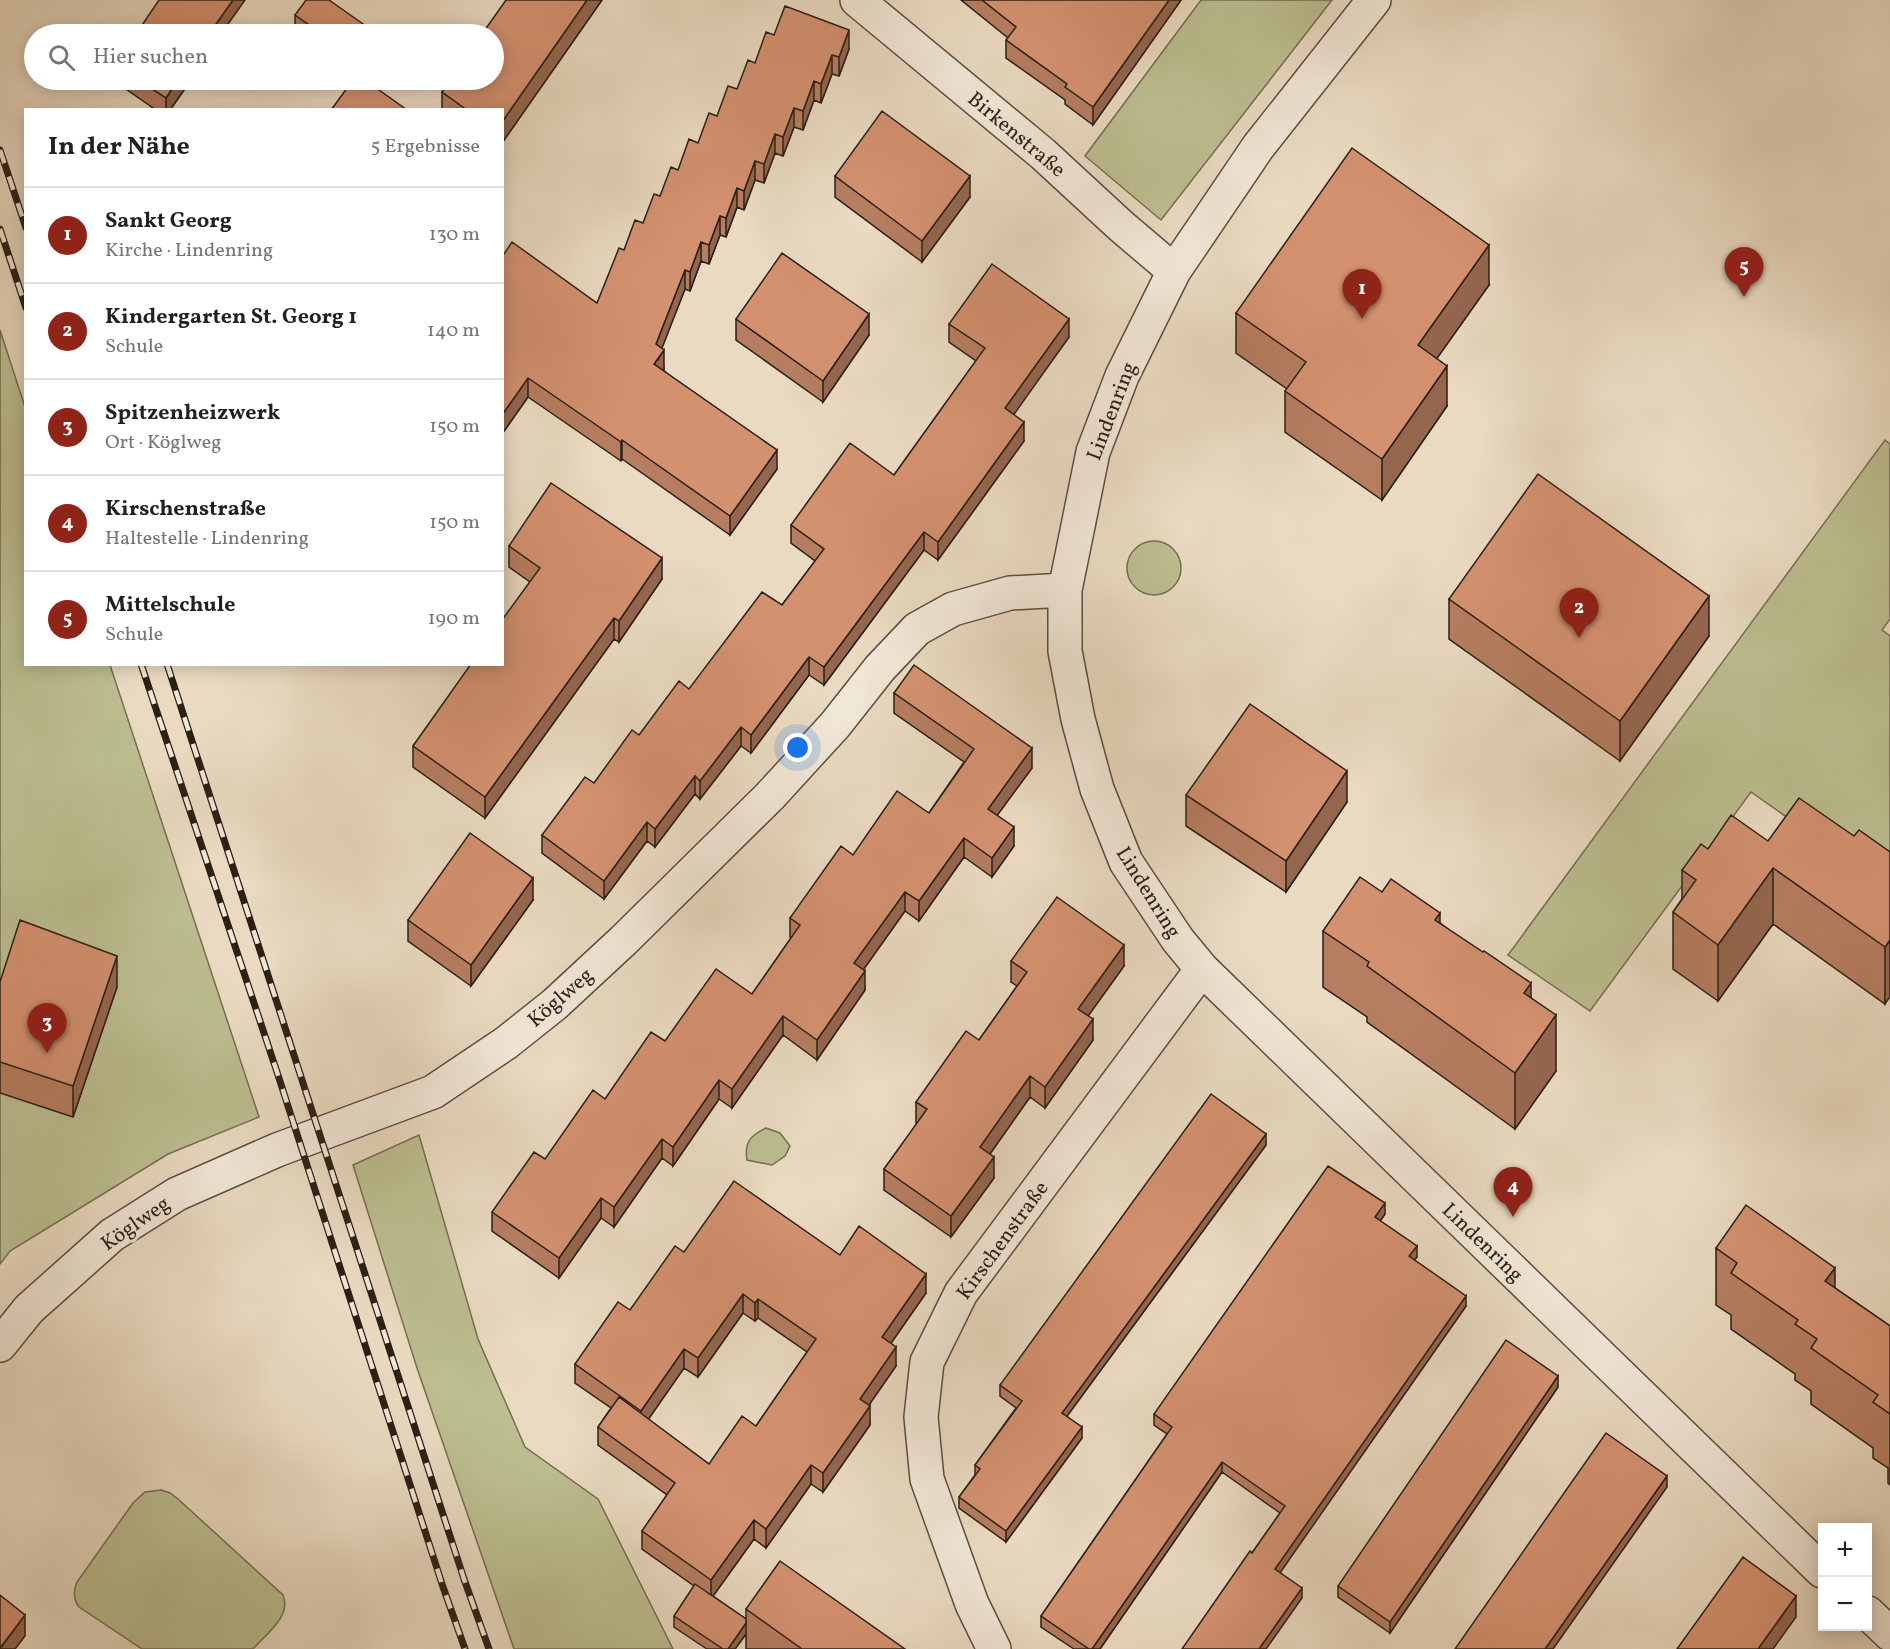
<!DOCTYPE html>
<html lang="de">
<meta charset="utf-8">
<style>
:root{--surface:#fff;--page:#f6f6f6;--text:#202124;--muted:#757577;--line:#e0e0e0;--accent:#8f2418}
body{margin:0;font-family:Vollkorn,serif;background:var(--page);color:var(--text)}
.controls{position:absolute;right:18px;bottom:18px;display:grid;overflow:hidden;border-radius:0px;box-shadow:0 3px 15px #0003}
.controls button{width:54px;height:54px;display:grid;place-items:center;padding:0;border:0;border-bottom:2px solid var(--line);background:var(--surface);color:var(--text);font:30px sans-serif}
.you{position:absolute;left:798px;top:748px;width:21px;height:21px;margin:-15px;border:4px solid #fff;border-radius:50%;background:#1a73e8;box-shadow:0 0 0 9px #1a73e833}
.badge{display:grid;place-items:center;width:39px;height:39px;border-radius:50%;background:var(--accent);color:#fff;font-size:20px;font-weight:700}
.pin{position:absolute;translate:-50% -50px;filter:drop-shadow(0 2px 3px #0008)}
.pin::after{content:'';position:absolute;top:32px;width:21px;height:18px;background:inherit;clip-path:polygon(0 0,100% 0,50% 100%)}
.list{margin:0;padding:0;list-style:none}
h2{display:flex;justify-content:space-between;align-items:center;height:78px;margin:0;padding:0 24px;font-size:26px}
h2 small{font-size:20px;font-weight:400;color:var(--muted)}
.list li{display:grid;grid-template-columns:39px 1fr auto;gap:18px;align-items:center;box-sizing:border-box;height:96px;padding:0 24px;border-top:2px solid var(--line)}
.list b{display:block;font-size:22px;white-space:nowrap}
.list p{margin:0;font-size:20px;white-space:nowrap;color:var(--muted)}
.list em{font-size:20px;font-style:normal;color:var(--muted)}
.icon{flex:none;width:33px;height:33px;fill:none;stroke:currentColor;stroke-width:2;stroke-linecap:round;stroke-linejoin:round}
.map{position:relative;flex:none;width:1890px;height:1649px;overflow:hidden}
.search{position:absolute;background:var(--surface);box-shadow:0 3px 15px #0003;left:24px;top:24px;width:480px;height:66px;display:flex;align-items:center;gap:15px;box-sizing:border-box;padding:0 21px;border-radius:33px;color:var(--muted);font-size:22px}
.panel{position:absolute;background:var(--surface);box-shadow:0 3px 15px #0003;left:24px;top:108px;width:480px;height:558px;border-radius:0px}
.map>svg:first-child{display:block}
</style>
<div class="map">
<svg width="1890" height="1649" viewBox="0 0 1890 1649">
<rect width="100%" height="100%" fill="#eadac1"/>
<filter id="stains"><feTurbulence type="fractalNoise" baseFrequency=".00333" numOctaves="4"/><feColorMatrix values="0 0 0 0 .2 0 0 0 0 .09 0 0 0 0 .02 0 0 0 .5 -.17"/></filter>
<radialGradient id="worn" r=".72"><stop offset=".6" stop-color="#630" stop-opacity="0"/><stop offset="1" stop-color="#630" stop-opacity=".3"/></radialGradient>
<!-- green -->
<path fill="#bcbe90" stroke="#746e53" stroke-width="1.5" d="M 1201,0 L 1332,0 L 1161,220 L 1085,156 Z
M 0,330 L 25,407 L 26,664 L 110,665 L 259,1117 L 168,1154 L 10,1251 L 0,1264 Z
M 1885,440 L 1890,444 L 1890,619 L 1882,630 L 1890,636 L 1890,890 L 1751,792 L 1590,1011 L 1508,955 Z
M1127 568a27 27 0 1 1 54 0a27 27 0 1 1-54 0Z
M 766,1128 L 780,1133 L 790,1146 L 785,1156 L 772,1165 L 747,1160 C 744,1142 751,1135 766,1128 Z
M 419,1135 L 478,1339 L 525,1447 L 598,1499 L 673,1649 L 514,1649 L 417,1368 L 353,1165 Z
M 161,1490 L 170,1493 L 178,1499 L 283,1595 C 292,1616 266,1634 253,1649 L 142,1649 L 79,1607 C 73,1599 73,1591 77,1582 L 133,1503 L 145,1492 Z"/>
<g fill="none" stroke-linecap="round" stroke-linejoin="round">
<defs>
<path id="minor" d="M 857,0 L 1043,154 L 1121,226 L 1174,271
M 1374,0 L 1258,147 L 1174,271 L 1122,376 L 1093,452 L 1065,590 L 1065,651 L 1078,719 L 1097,789 L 1126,862 L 1178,940 L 1202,969 L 1822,1571
M 0,1345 L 29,1309 L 112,1235 L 177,1194 L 277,1150 L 433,1092 L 506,1043 L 555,1004 L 624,940 L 770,796 L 835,725 L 880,668 L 917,629 L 953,609 L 1010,593 L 1065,590
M 1868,1613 L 1890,1634
M 994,1649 L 972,1604 L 927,1479 L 921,1417 L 927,1362 L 961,1293 L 1202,969"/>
</defs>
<!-- minor casing -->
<use href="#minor" stroke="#5b4e41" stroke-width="36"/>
<!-- minor -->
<use href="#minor" stroke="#f1e7d7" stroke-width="33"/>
<defs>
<path id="rail" d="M 0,150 L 26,228
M 0,229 L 26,308
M 141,664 L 278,1075 L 443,1587 L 465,1649
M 167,664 L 464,1579 L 489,1649"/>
</defs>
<!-- rail casing -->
<use href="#rail" stroke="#2b1f16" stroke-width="7"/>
<!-- rail -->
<use href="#rail" stroke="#f1e7d7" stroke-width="4.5" stroke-dasharray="14" stroke-linecap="butt"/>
</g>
<!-- wall -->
<path fill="#b67d60" stroke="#2b1f16" stroke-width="1.5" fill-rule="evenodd" d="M 602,0 L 502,143 L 502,110 L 442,110 L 442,92 Z
M 961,0 L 1181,0 L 1093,125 L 1065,104 L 1065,100 L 1006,58 L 1006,40 L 1008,38 Z
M 295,15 L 373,34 L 308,34 L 295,26 Z
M 774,35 L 849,49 L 839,76 L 832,74 L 821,103 L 814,100 L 803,130 L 794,127 L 783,156 L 775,153 L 764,183 L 755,180 L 744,210 L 737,207 L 726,237 L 720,235 L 709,264 L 701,261 L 690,291 L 685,289 L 661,348 L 664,369 L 663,370 L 777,469 L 730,535 L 622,459 L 621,461 L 528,397 L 502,434 L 502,257 L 597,303 L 624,250 L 643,223 L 678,170 L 737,89 Z
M 116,80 L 191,80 L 170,110 L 156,110 L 116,82 Z
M 835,176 L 970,197 L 922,262 L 835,197 Z
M 1489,285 L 1437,358 L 1447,406 L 1382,500 L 1285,432 L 1285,391 L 1287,389 L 1236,353 L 1236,313 Z
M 736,319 L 869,335 L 823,402 L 736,340 Z
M 949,324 L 1069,337 L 1013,414 L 1024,441 L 938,560 L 924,550 L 824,685 L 809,675 L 751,753 L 741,746 L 700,799 L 695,794 L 655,847 L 647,841 L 604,899 L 542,853 L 542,835 L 594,783 L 639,735 L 782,605 L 815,561 L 791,543 L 791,525 L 894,475 L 976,361 L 949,342 Z
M 509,546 L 662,579 L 619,642 L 614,639 L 485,818 L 413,767 L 413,746 L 530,582 L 509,567 Z
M 1449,599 L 1709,636 L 1620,761 L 1449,639 Z
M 894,693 L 1032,768 L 997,815 L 1014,846 L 992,877 L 964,857 L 919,921 L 905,911 L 863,970 L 865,990 L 817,1060 L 783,1035 L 732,1108 L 719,1099 L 673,1166 L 662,1158 L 614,1227 L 601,1218 L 559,1278 L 492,1231 L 492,1212 L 605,1099 L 665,1041 L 752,994 L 791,938 L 790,937 L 790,918 L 853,855 L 929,813 L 964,762 L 894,713 Z
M 1186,795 L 1347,802 L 1286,892 L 1186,826 Z
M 1854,836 L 1890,852 L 1885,1004 L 1773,924 L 1718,1001 L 1673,969 L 1673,912 L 1682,899 L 1682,870 L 1708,849 L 1768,841 Z
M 1382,892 L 1440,923 L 1531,997 L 1556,1071 L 1515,1129 L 1367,1022 L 1367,1017 L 1323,987 L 1323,931 Z
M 533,900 L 471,986 L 408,941 L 408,920 Z
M 1011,961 L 1124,966 L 1088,1016 L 1093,1040 L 1045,1108 L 1030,1097 L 990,1154 L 994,1178 L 951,1237 L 884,1190 L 884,1169 L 917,1124 L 916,1123 L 916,1102 L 979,1040 L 1017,986 L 1011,982 Z
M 0,982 L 117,987 L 73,1117 L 0,1093 Z
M 1266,1145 L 1067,1416 L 1082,1438 L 1006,1542 L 959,1508 L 959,1497 L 975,1475 L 975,1465 L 1016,1408 L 1000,1396 L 1000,1385 Z
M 1385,1214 L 1380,1221 L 1417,1257 L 1414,1260 L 1466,1306 L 1280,1572 L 1302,1598 L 1252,1553 L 1280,1513 L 1222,1472 L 1100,1649 L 1074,1649 L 1041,1627 L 1041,1616 L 1167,1434 L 1154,1425 L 1154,1414 Z
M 1716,1248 L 1835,1288 L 1890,1326 L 1890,1485 L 1888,1483 L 1888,1468 L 1873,1458 L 1873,1448 L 1811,1404 L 1811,1391 L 1795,1380 L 1795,1374 L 1731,1329 L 1731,1315 L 1716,1305 Z
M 684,1252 L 840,1255 L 926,1293 L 891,1343 L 896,1366 L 868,1406 L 870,1425 L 823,1492 L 811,1484 L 766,1548 L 754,1539 L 713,1596 L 746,1619 L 746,1609 L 905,1649 L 746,1649 L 746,1634 L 735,1649 L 707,1649 L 674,1627 L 674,1616 L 694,1586 L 642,1549 L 642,1531 L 667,1495 L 598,1445 L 598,1427 L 611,1408 L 575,1383 L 575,1364 L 630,1310 ZM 743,1313 L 755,1321 L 758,1318 L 807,1352 L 756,1426 L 709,1464 L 648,1419 L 684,1368 L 698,1377 Z
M 1558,1387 L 1390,1633 L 1338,1597 L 1338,1586 Z"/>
<!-- shaded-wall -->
<path fill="#94664e" stroke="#2b1f16" stroke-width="1.5" d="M 233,0 L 245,0 L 221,34 L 209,34 Z
M 587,0 L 602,0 L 502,143 L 502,122 Z
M 1169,0 L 1181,0 L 1093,125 L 1093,107 Z
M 849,30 L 849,49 L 839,76 L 839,57 Z
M 832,55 L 832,74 L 821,103 L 821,84 Z
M 178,80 L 191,80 L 170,110 L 166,110 L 166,98 Z
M 814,81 L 814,100 L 803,130 L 803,111 Z
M 794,108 L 794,127 L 783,156 L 783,137 Z
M 775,134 L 775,153 L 764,183 L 764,164 Z
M 755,161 L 755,180 L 744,210 L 744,191 Z
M 970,176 L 970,197 L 922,262 L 922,241 Z
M 737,188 L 737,207 L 726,237 L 726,218 Z
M 720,216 L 720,235 L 709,264 L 709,245 Z
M 701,242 L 701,261 L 690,291 L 690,272 Z
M 1489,245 L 1489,285 L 1418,385 L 1418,345 Z
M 685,270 L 685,289 L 657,361 L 664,350 L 664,369 L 654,383 L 656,344 Z
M 869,314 L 869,335 L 823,402 L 823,381 Z
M 1069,319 L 1069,337 L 1005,427 L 1005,408 Z
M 1447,366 L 1447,406 L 1382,500 L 1382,459 Z
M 528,378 L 528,397 L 502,434 L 502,415 Z
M 1024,422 L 1024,441 L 938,560 L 938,542 Z
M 622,440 L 622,459 L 621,461 L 621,442 Z
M 777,450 L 777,469 L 730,535 L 730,516 Z
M 924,532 L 924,550 L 824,685 L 824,667 Z
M 662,558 L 662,579 L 619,642 L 619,621 Z
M 1709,596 L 1709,636 L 1620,761 L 1620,721 Z
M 614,618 L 614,639 L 485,818 L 485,797 Z
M 809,657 L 809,675 L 751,753 L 751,735 Z
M 741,727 L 741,746 L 700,799 L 700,781 Z
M 1032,748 L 1032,768 L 988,828 L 988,809 Z
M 1347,771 L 1347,802 L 1286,892 L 1286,861 Z
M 695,776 L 695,794 L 655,847 L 655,829 Z
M 647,822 L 647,841 L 604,899 L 604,881 Z
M 1014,827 L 1014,846 L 992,877 L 992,858 Z
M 964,838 L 964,857 L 919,921 L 919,901 Z
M 1773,868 L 1773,924 L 1718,1001 L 1718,945 Z
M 533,878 L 533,900 L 471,986 L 471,965 Z
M 905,892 L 905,911 L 854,983 L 854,963 Z
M 1440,913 L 1440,969 L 1435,920 Z
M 1890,940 L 1890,997 L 1885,1004 L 1885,947 Z
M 1124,945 L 1124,966 L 1078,1030 L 1078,1009 Z
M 117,956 L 117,987 L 73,1117 L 73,1086 Z
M 865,971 L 865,990 L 817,1060 L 817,1040 Z
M 1531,983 L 1531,1040 L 1524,993 Z
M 1556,1015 L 1556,1071 L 1515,1129 L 1515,1073 Z
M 783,1016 L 783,1035 L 732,1108 L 732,1089 Z
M 1093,1019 L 1093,1040 L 1045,1108 L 1045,1087 Z
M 1030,1076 L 1030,1097 L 980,1168 L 980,1147 Z
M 719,1080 L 719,1099 L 673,1166 L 673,1147 Z
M 1266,1134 L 1266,1145 L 1062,1423 L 1062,1413 Z
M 662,1139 L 662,1158 L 614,1227 L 614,1207 Z
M 994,1157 L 994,1178 L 951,1237 L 951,1216 Z
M 601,1198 L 601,1218 L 559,1278 L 559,1258 Z
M 1385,1203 L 1385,1214 L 1375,1228 L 1375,1217 Z
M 1417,1246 L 1417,1257 L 1409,1267 L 1409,1256 Z
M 1835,1268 L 1835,1324 L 1825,1281 Z
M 926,1274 L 926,1293 L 882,1356 L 882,1337 Z
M 743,1294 L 743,1313 L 698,1377 L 698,1358 Z
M 1466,1296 L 1466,1306 L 1275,1580 L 1275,1569 Z
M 758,1299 L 758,1318 L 755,1321 L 755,1303 Z
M 896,1347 L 896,1366 L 860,1418 L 860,1399 Z
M 684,1349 L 684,1368 L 641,1430 L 641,1411 Z
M 1558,1376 L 1558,1387 L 1390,1633 L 1390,1622 Z
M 870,1406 L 870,1425 L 823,1492 L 823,1473 Z
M 1082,1427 L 1082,1438 L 1006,1542 L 1006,1531 Z
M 1222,1462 L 1222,1472 L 1100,1649 L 1092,1649 Z
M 811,1465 L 811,1484 L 766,1548 L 766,1529 Z
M 1667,1476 L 1667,1487 L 1553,1649 L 1545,1649 Z
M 754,1520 L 754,1539 L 711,1599 L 711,1580 Z
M 1302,1588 L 1302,1598 L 1266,1649 L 1259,1649 Z
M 1796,1596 L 1796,1617 L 1773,1649 L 1758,1649 Z
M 25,1615 L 25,1636 L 15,1649 L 0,1649 Z
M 746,1623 L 746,1634 L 735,1649 L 728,1649 Z"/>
<!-- building -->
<path fill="#d49170" stroke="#2b1f16" stroke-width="1.5" d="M 159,0 L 233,0 L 209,34 L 136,34 Z
M 306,0 L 329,0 L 373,31 L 370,34 L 322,34 L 295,15 Z
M 506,0 L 587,0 L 502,122 L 502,110 L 467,110 L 442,92 L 451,80 L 494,80 L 494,34 L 482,34 Z
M 982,0 L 1169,0 L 1093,107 L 1065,87 L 1067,84 L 1006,40 L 1016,27 Z
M 785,6 L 849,30 L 839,57 L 832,55 L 821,84 L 814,81 L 803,111 L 794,108 L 783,137 L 775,134 L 764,164 L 755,161 L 744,191 L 737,188 L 726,218 L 720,216 L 709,245 L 701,242 L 690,272 L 685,270 L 656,344 L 664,350 L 654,364 L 777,450 L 730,516 L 622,440 L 621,442 L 528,378 L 502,415 L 502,257 L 512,242 L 597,303 L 619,248 L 624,250 L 635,220 L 643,223 L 654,194 L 660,196 L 671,167 L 678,170 L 689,139 L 698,143 L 709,113 L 717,116 L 728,86 L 737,89 L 748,60 L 755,63 L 766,32 L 774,35 Z
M 138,80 L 178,80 L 166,98 Z
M 353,80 L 365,80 L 407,110 L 331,110 Z
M 882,111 L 970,176 L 922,241 L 835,176 Z
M 1352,148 L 1489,245 L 1418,345 L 1447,366 L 1382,459 L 1285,391 L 1306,362 L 1236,313 Z
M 782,253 L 869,314 L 823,381 L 736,319 Z
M 992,264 L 1069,319 L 1005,408 L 1024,422 L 938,542 L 924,532 L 824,667 L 809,657 L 751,735 L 741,727 L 700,781 L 695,776 L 655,829 L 647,822 L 604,881 L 542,835 L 585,777 L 594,783 L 632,730 L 639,735 L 679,681 L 689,689 L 762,592 L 782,605 L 824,549 L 791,525 L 850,443 L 894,475 L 985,348 L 949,324 Z
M 1538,474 L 1709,596 L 1620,721 L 1449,599 Z
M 551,483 L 662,558 L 619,621 L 614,618 L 485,797 L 413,746 L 471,664 L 502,664 L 502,620 L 540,568 L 509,546 Z
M 914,665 L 1032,748 L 988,809 L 1014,827 L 992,858 L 964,838 L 919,901 L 905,892 L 854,963 L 865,971 L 817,1040 L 783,1016 L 732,1089 L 719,1080 L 673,1147 L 662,1139 L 614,1207 L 601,1198 L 559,1258 L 492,1212 L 534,1152 L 545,1159 L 593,1090 L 605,1099 L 651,1032 L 665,1041 L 716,969 L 752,994 L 800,925 L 790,918 L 841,846 L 853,855 L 897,791 L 929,813 L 974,749 L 894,693 Z
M 1250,704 L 1347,771 L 1286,861 L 1186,795 Z
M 1799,798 L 1854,836 L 1859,830 L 1890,852 L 1890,940 L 1885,947 L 1773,868 L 1718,945 L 1673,912 L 1696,880 L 1682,870 L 1701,844 L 1708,849 L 1731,815 L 1768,841 Z
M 470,833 L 533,878 L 471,965 L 408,920 Z
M 1360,877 L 1382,892 L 1391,879 L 1440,913 L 1435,920 L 1483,952 L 1484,951 L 1531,983 L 1524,993 L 1556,1015 L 1515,1073 L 1367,966 L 1369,962 L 1323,931 Z
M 1057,897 L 1124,945 L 1078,1009 L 1093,1019 L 1045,1087 L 1030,1076 L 980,1147 L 994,1157 L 951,1216 L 884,1169 L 927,1109 L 916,1102 L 966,1031 L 979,1040 L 1027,972 L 1011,961 Z
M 20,920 L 117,956 L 73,1086 L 0,1062 L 0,982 Z
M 1211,1094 L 1266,1134 L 1062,1413 L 1082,1427 L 1006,1531 L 959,1497 L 980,1469 L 975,1465 L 1022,1401 L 1000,1385 Z
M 1328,1166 L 1385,1203 L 1375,1217 L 1417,1246 L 1409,1256 L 1466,1296 L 1275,1569 L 1302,1588 L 1259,1649 L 1182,1649 L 1250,1551 L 1252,1553 L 1285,1506 L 1222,1462 L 1092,1649 L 1089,1649 L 1041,1616 L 1172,1427 L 1154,1414 Z
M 734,1181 L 840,1255 L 859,1226 L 926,1274 L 882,1337 L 896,1347 L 860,1399 L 870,1406 L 823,1473 L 811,1465 L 766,1529 L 754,1520 L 711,1580 L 642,1531 L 675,1483 L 598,1427 L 619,1397 L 709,1464 L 742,1416 L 756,1426 L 816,1339 L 758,1299 L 755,1303 L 743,1294 L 698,1358 L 684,1349 L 641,1411 L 575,1364 L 618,1302 L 630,1310 L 675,1246 L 684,1252 Z
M 1746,1205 L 1835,1268 L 1825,1281 L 1890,1326 L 1890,1414 L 1873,1402 L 1878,1395 L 1811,1348 L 1817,1339 L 1795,1324 L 1798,1320 L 1731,1273 L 1737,1263 L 1716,1248 Z
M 1506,1340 L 1558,1376 L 1390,1622 L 1338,1586 Z
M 1606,1433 L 1667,1476 L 1545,1649 L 1455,1649 Z
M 1743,1557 L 1796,1596 L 1758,1649 L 1677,1649 Z
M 780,1561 L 905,1649 L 802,1649 L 746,1609 Z
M 695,1584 L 746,1619 L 746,1623 L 728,1649 L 723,1649 L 674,1616 Z
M 0,1595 L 25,1615 L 0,1648 Z"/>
<g text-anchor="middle" stroke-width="6" stroke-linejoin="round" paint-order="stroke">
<!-- street labels -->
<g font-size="21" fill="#2b1f16" stroke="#f1e7d7">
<text transform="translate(1017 134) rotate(40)" y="7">Birkenstraße</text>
<text transform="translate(1111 411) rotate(-69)" y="7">Lindenring</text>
<text transform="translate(1149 892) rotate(58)" y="7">Lindenring</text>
<text transform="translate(560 997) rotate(-41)" y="7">Köglweg</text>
<text transform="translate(135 1223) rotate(-35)" y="7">Köglweg</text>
<text transform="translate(1002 1240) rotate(-54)" y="7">Kirschenstraße</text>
<text transform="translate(1483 1242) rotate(44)" y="7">Lindenring</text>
</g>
</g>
<rect width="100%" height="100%" filter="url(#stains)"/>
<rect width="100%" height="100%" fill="url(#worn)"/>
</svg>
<div class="controls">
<button>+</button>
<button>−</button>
</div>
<div class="you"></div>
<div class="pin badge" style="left:1362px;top:319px">1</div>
<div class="pin badge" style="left:1579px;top:638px">2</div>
<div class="pin badge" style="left:47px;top:1053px">3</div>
<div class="pin badge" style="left:1513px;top:1217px">4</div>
<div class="pin badge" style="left:1744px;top:297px">5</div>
<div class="search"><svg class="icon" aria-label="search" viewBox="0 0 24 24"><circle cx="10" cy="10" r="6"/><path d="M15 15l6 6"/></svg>Hier suchen</div>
<section class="panel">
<h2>In der Nähe<small>5 Ergebnisse</small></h2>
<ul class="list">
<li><span class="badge">1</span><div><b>Sankt Georg</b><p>Kirche · Lindenring</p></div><em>130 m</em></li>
<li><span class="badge">2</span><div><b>Kindergarten St. Georg 1</b><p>Schule</p></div><em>140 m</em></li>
<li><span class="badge">3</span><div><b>Spitzenheizwerk</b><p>Ort · Köglweg</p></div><em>150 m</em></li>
<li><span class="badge">4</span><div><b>Kirschenstraße</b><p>Haltestelle · Lindenring</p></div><em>150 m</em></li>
<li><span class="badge">5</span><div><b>Mittelschule</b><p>Schule</p></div><em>190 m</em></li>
</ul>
</section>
</div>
